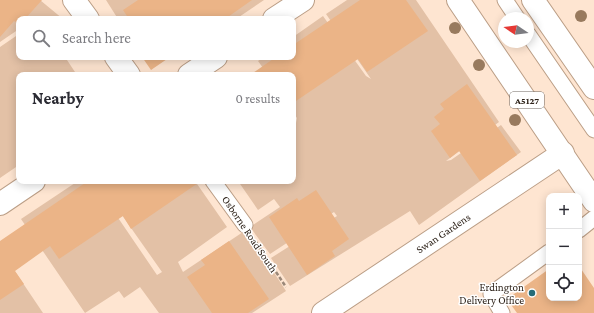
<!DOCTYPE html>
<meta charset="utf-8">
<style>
:root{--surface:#fff;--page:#f7f7f7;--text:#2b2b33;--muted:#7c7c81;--line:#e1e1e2}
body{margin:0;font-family:"Crimson Pro",serif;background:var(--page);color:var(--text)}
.controls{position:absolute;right:12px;bottom:12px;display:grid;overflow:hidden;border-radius:8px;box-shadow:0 2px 10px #0003}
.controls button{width:36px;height:36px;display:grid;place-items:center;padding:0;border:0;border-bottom:1px solid var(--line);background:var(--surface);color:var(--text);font:20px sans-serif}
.compass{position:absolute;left:498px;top:12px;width:36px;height:36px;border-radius:50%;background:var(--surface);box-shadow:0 2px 10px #0003;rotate:283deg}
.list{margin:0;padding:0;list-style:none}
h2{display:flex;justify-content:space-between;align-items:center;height:52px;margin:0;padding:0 16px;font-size:17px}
h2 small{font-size:13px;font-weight:400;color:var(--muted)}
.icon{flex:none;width:22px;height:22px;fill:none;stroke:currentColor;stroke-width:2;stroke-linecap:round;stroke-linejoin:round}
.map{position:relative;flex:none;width:594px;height:313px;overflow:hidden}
.search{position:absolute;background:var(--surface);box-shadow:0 2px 10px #0003;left:16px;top:16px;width:280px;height:44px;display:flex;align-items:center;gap:10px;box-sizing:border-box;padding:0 14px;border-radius:8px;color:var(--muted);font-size:15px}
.panel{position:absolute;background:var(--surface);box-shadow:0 2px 10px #0003;left:16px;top:72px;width:280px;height:112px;border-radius:8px}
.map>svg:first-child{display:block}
</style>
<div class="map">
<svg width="594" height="313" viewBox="0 0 594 313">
<rect width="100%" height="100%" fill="#fee5d1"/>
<!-- green -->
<path fill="#e3c1a6" d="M 0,0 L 40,0 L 63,19 L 19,19 L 19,29 L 0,42 Z
M 106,0 L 264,0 L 236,19 L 118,19 Z
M 347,0 L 416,0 L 499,122 L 446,161 L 451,160 L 501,125 L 521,152 L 419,225 L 410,211 L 290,286 L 271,258 L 337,216 L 334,212 L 270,254 L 250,227 L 280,207 L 274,199 L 258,210 L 238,181 L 293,181 L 293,121 L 296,123 L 297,118 L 293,112 L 293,75 L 268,75 L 258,61 L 264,57 L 293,57 L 293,37 L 323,16 L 366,76 L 371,79 L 326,14 Z
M 19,34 L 19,57 L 65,57 L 77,75 L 19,75 L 19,165 L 0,178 L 0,47 Z
M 78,181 L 93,181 L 157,275 L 162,272 L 98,181 L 195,181 L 227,227 L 178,262 L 183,272 L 246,230 L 286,291 L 252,313 L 159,313 L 140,287 L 124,298 L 119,291 L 85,313 L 21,219 Z
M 0,249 L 43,313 L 0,313 Z"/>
<!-- building -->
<path fill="#ebb487" d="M 0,0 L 42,0 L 25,19 L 19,19 L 19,24 L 14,21 L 0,37 Z
M 138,0 L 252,0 L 225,19 L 129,19 L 123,10 Z
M 360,0 L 406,0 L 428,31 L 367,72 L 358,59 L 293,103 L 293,75 L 250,75 L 276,57 L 293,57 L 293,45 Z
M 142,57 L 170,57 L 151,70 Z
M 467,84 L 517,155 L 480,181 L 459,151 L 450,158 L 431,131 L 440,124 L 434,117 L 444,109 L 440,104 Z
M 88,181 L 201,181 L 131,229 L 123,216 L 59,259 L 50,246 L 15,271 L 24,284 L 0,300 L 0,241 Z
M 316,190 L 349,239 L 332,251 L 335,256 L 307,275 L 269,217 L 297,198 L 299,201 Z
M 229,241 L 269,299 L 248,313 L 212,313 L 187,277 L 205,265 L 201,260 Z
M 579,266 L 594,288 L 594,313 L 517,313 L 507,299 L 549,269 L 549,298 L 579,298 Z"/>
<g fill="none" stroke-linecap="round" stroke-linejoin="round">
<defs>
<path id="lane" d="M 505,0 L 517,18
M 528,34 L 594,130
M 213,181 L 245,225
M 579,230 L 594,218
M 502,313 L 491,294 L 549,252"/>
<path id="street" d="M 74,0 L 88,19
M 274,19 L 303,0
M 116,57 L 129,75
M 189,75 L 216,57
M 0,204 L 34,181
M 323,313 L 563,153"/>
<path id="primary" d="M 458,0 L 594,201
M 533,0 L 594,88"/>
</defs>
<!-- lane casing -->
<use href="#lane" stroke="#bb9e86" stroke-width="17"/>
<!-- street casing -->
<use href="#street" stroke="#bb9e86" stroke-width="24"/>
<!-- primary casing -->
<use href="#primary" stroke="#bb9e86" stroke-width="24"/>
<!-- path -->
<path stroke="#9a8879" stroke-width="2.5" stroke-dasharray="4 2" stroke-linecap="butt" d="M 256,242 L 286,287"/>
<!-- lane -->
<use href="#lane" stroke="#fff" stroke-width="15"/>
<!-- street -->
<use href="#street" stroke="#fff" stroke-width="22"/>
<!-- primary -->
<use href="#primary" stroke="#fff" stroke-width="22"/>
</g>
<!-- trees -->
<g fill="#987a5e">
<circle cx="581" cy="16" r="6"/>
<circle cx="455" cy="28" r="6"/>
<circle cx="479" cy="65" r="6"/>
<circle cx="515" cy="120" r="6"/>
</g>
<!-- markers -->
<circle fill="#246c78" stroke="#fff" stroke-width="1.5" cx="532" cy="293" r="4"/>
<g text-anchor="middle" stroke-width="3" stroke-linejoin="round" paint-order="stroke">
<!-- shield labels -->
<rect fill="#fff" stroke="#6d655f" stroke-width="1" x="510" y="92" width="34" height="16" rx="3"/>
<g font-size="10" font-weight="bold" fill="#2e231a">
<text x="527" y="104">A5127</text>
</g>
<!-- street labels -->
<g font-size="11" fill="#2e231a" stroke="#fff">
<text transform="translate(443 233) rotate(-34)" y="4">Swan Gardens</text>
<text transform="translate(250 234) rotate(56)" y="4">Osborne Road South</text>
</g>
<!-- poi labels -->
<g font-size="11" fill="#2e231a" stroke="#fff" text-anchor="end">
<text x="524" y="291">Erdington<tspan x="524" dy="13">Delivery Office</tspan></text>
</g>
</g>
</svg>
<div class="controls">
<button>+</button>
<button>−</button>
<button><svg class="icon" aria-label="locate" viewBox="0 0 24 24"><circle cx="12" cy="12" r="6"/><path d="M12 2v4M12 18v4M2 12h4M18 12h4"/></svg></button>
</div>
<svg class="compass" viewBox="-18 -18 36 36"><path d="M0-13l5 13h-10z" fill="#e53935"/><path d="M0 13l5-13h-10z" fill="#7c7c81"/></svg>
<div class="search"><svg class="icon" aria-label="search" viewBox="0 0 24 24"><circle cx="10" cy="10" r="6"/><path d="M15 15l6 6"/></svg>Search here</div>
<section class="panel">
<h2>Nearby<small>0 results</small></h2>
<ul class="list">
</ul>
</section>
</div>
